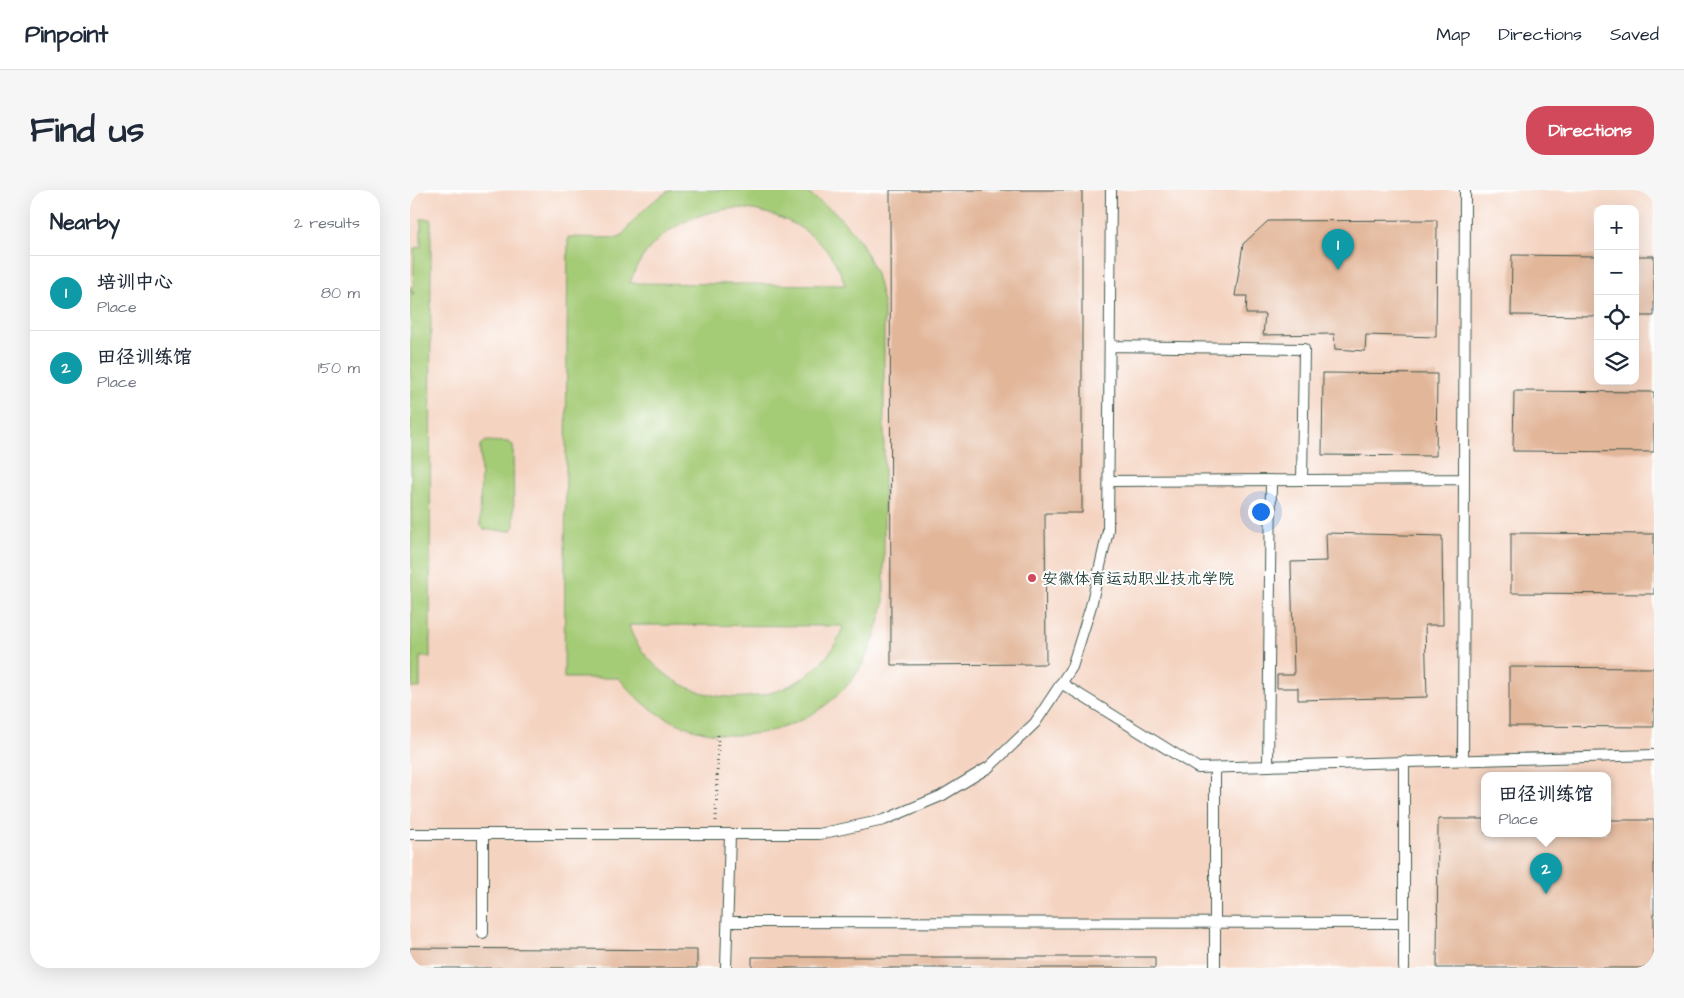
<!DOCTYPE html>
<meta charset="utf-8">
<style>
:root{--surface:#fff;--page:#f6f6f7;--text:#1f2937;--muted:#747a83;--line:#e0e1e3;--accent:#d1495b}
body{margin:0;font-family:"Architects Daughter","LXGW WenKai TC",sans-serif;background:var(--page);color:var(--text)}
.controls{position:absolute;right:15px;top:15px;display:grid;overflow:hidden;border-radius:10px;box-shadow:0 5px 20px #0002}
.controls button{width:45px;height:45px;display:grid;place-items:center;padding:0;border:0;border-bottom:1px solid var(--line);background:var(--surface);color:var(--text);font:25px sans-serif}
.you{position:absolute;left:850px;top:321px;width:18px;height:18px;margin:-12px;border:4px solid #fff;border-radius:50%;background:#1a73e8;box-shadow:0 0 0 8px #1a73e833}
.badge{display:grid;place-items:center;width:32px;height:32px;border-radius:50%;background:var(--accent);color:#fff;font-size:16px;font-weight:700}
.pin{position:absolute;translate:-50% -41px;filter:drop-shadow(0 1px 2px #0008)}
.pin::after{content:'';position:absolute;top:26px;width:18px;height:15px;background:inherit;clip-path:polygon(0 0,100% 0,50% 100%)}
.popup{position:absolute;left:1071px;top:582px;width:130px;height:65px;box-sizing:border-box;display:grid;place-content:center;border-radius:10px;background:var(--surface);filter:drop-shadow(0 1px 4px #0005);font-size:16px;white-space:nowrap;color:var(--muted)}
.popup b{font-size:19px;color:var(--text)}
.popup::after{content:'';position:absolute;left:50%;top:100%;margin-left:-10px;border:10px solid transparent;border-top-color:var(--surface)}
.list{margin:0;padding:0;list-style:none}
h2{display:flex;justify-content:space-between;align-items:center;height:65px;margin:0;padding:0 20px;font-size:21px}
h2 small{font-size:16px;font-weight:400;color:var(--muted)}
.list li{display:grid;grid-template-columns:32px 1fr auto;gap:15px;align-items:center;box-sizing:border-box;height:75px;padding:0 20px;border-top:1px solid var(--line)}
.list b{display:block;font-size:19px;white-space:nowrap}
.list p{margin:0;font-size:16px;white-space:nowrap;color:var(--muted)}
.list em{font-size:16px;font-style:normal;color:var(--muted)}
.icon{flex:none;width:28px;height:28px;fill:none;stroke:currentColor;stroke-width:2;stroke-linecap:round;stroke-linejoin:round}
.map{position:relative;flex:none;width:1244px;height:778px;overflow:hidden;border-radius:20px}
header{display:flex;align-items:center;gap:30px;box-sizing:border-box;height:70px;padding:0 25px;background:var(--surface);border-bottom:1px solid var(--line)}
header strong{font-size:24px}
nav{display:flex;gap:28px;margin-inline-start:auto;font-size:18px}
.intro{display:flex;align-items:center;justify-content:space-between;box-sizing:border-box;height:120px;padding:0 30px}
h1{margin:0;font-size:35px}
.button{padding:12px 22px;border-radius:20px;background:var(--accent);color:#fff;font-size:18px;font-weight:700}
main{display:flex;gap:30px;padding:0 30px}
aside{flex:1;background:var(--surface);border-radius:20px;box-shadow:0 5px 20px #0002}
.map>svg:first-child{display:block}
</style>
<header>
<strong>Pinpoint</strong>
<nav><a>Map</a><a>Directions</a><a>Saved</a></nav>
</header>
<div class="intro"><h1>Find us</h1><a class="button">Directions</a></div>
<main>
<aside>
<h2>Nearby<small>2 results</small></h2>
<ul class="list">
<li><span class="badge" style="background:#0f9aa8">1</span><div><b>培训中心</b><p>Place</p></div><em>80 m</em></li>
<li><span class="badge" style="background:#0f9aa8">2</span><div><b>田径训练馆</b><p>Place</p></div><em>150 m</em></li>
</ul>
</aside>
<div class="map">
<svg width="1244" height="778" viewBox="0 0 1244 778">
<rect width="100%" height="100%" fill="#fff"/>
<filter id="ink" filterUnits="userSpaceOnUse"><feTurbulence type="fractalNoise" baseFrequency=".02" numOctaves="2"/><feDisplacementMap in="SourceGraphic" scale="10" xChannelSelector="R" yChannelSelector="G"/><feConvolveMatrix kernelMatrix="1 2 1 2 8 2 1 2 1" color-interpolation-filters="sRGB"/></filter>
<filter id="wash" filterUnits="userSpaceOnUse"><feTurbulence type="fractalNoise" baseFrequency=".0096" numOctaves="4" result="noise"/><feDisplacementMap in="SourceGraphic" scale="20" xChannelSelector="R" yChannelSelector="G"/><feGaussianBlur stdDeviation="1.12" result="paint"/><feColorMatrix in="noise" values="0 0 0 0 0 0 0 0 0 0 0 0 0 0 0 0 0 1.4 0 .05"/><feComposite in="paint" operator="in"/></filter>
<g filter="url(#wash)">
<rect width="100%" height="100%" fill="#f8f0e1"/>
<!-- built -->
<path fill="#f4d3c0" fill-rule="evenodd" d="M 0,0 L 1244,0 L 1244,778 L 0,778 ZM 1188,19 L 1225,19 L 1225,191 L 1188,191 ZM 1075,585 L 1197,585 L 1197,643 L 1075,643 Z"/>
<!-- green -->
<path fill="#a4cb76" stroke="#628455" fill-rule="evenodd" d="M 260,0 L 393,0 L 426,23 L 451,52 L 466,84 L 474,116 L 474,414 C 466,445 457,475 434,499 C 371,564 264,560 209,488 L 154,488 L 158,47 L 210,48 C 225,28 238,13 260,0 ZM 328,18 C 375,22 421,47 435,95 L 220,93 C 235,46 281,21 328,18 ZM 219,435 L 432,436 L 433,437 C 405,515 298,530 243,473 C 233,463 222,449 219,435 Z
M 11,29 L 21,29 L 20,467 L 10,467 L 10,498 L 2,498 L 0,96 L 3,105 L 4,58 L 11,57 Z
M 76,251 L 98,252 L 103,255 L 104,337 L 100,341 L 75,340 L 70,335 L 71,255 Z"/>
<g id="blocks">
<!-- building -->
<path fill="#e2b699" d="M 480,0 L 672,0 L 672,323 L 635,323 L 636,474 L 481,475 Z
M 1027,30 L 1026,147 L 956,145 L 955,161 L 925,159 L 924,144 L 853,145 L 855,124 L 836,124 L 837,106 L 825,106 L 833,54 L 858,31 Z
M 1102,65 L 1188,66 L 1188,126 L 1101,125 Z
M 1225,66 L 1244,66 L 1244,126 L 1225,126 Z
M 913,183 L 1027,184 L 1026,266 L 912,265 Z
M 1104,201 L 1244,202 L 1244,262 L 1103,261 Z
M 916,343 L 1032,346 L 1033,435 L 1015,435 L 1017,507 L 888,510 L 888,498 L 867,498 L 867,485 L 884,485 L 881,372 L 917,371 Z
M 1101,343 L 1244,344 L 1244,404 L 1101,403 Z
M 1099,477 L 1244,478 L 1244,537 L 1099,536 Z
M 1028,629 L 1075,629 L 1075,643 L 1197,643 L 1197,630 L 1244,630 L 1244,778 L 1027,778 Z
M 0,758 L 287,760 L 287,778 L 0,778 Z
M 342,767 L 745,767 L 745,778 L 342,778 Z"/>
</g>
</g>
<g filter="url(#ink)">
<use href="#blocks" fill-opacity="0" stroke="#40584e" stroke-width="1"/>
<g fill="none" stroke-linecap="round" stroke-linejoin="round">
<defs>
<path id="lane" d="M 700,156 L 894,159 L 892,290
M 699,291 L 1054,289
M 651,493 L 788,578 L 1244,565
M 1053,570 L 1055,0
M 994,571 L 994,778
M 858,576 L 861,290
M 805,578 L 805,778
M 0,644 L 409,644 L 474,630 L 531,606 L 579,577 L 625,533 L 662,477 L 681,416 L 698,341 L 701,0
M 318,732 L 994,733
M 73,743 L 73,644
M 316,778 L 320,644"/>
</defs>
<!-- lane casing -->
<use href="#lane" stroke="#40584e" stroke-width="12"/>
<!-- path -->
<path stroke="#40584e" stroke-width="3" stroke-dasharray="1 4" stroke-linecap="butt" d="M 306,631 L 308,544"/>
<!-- lane -->
<use href="#lane" stroke="#fff" stroke-width="10"/>
</g>
</g>
<!-- markers -->
<circle fill="#d1495b" stroke="#fff" stroke-width="2" cx="622" cy="388" r="5"/>
<g text-anchor="middle" stroke-width="4" stroke-linejoin="round" paint-order="stroke">
<!-- poi labels -->
<g font-size="16" fill="#1f3d34" stroke="#fff" text-anchor="start">
<text x="632" y="394">安徽体育运动职业技术学院</text>
</g>
</g>
</svg>
<div class="controls">
<button>+</button>
<button>−</button>
<button><svg class="icon" aria-label="locate" viewBox="0 0 24 24"><circle cx="12" cy="12" r="6"/><path d="M12 2v4M12 18v4M2 12h4M18 12h4"/></svg></button>
<button><svg class="icon" aria-label="layers" viewBox="0 0 24 24"><path d="M12 4l9 5-9 5-9-5zM3 14l9 5 9-5"/></svg></button>
</div>
<div class="you"></div>
<div class="pin badge" style="left:928px;top:80px;background:#0f9aa8">1</div>
<div class="pin badge" style="left:1136px;top:704px;background:#0f9aa8">2</div>
<div class="popup"><b>田径训练馆</b>Place</div>
</div>
</main>
